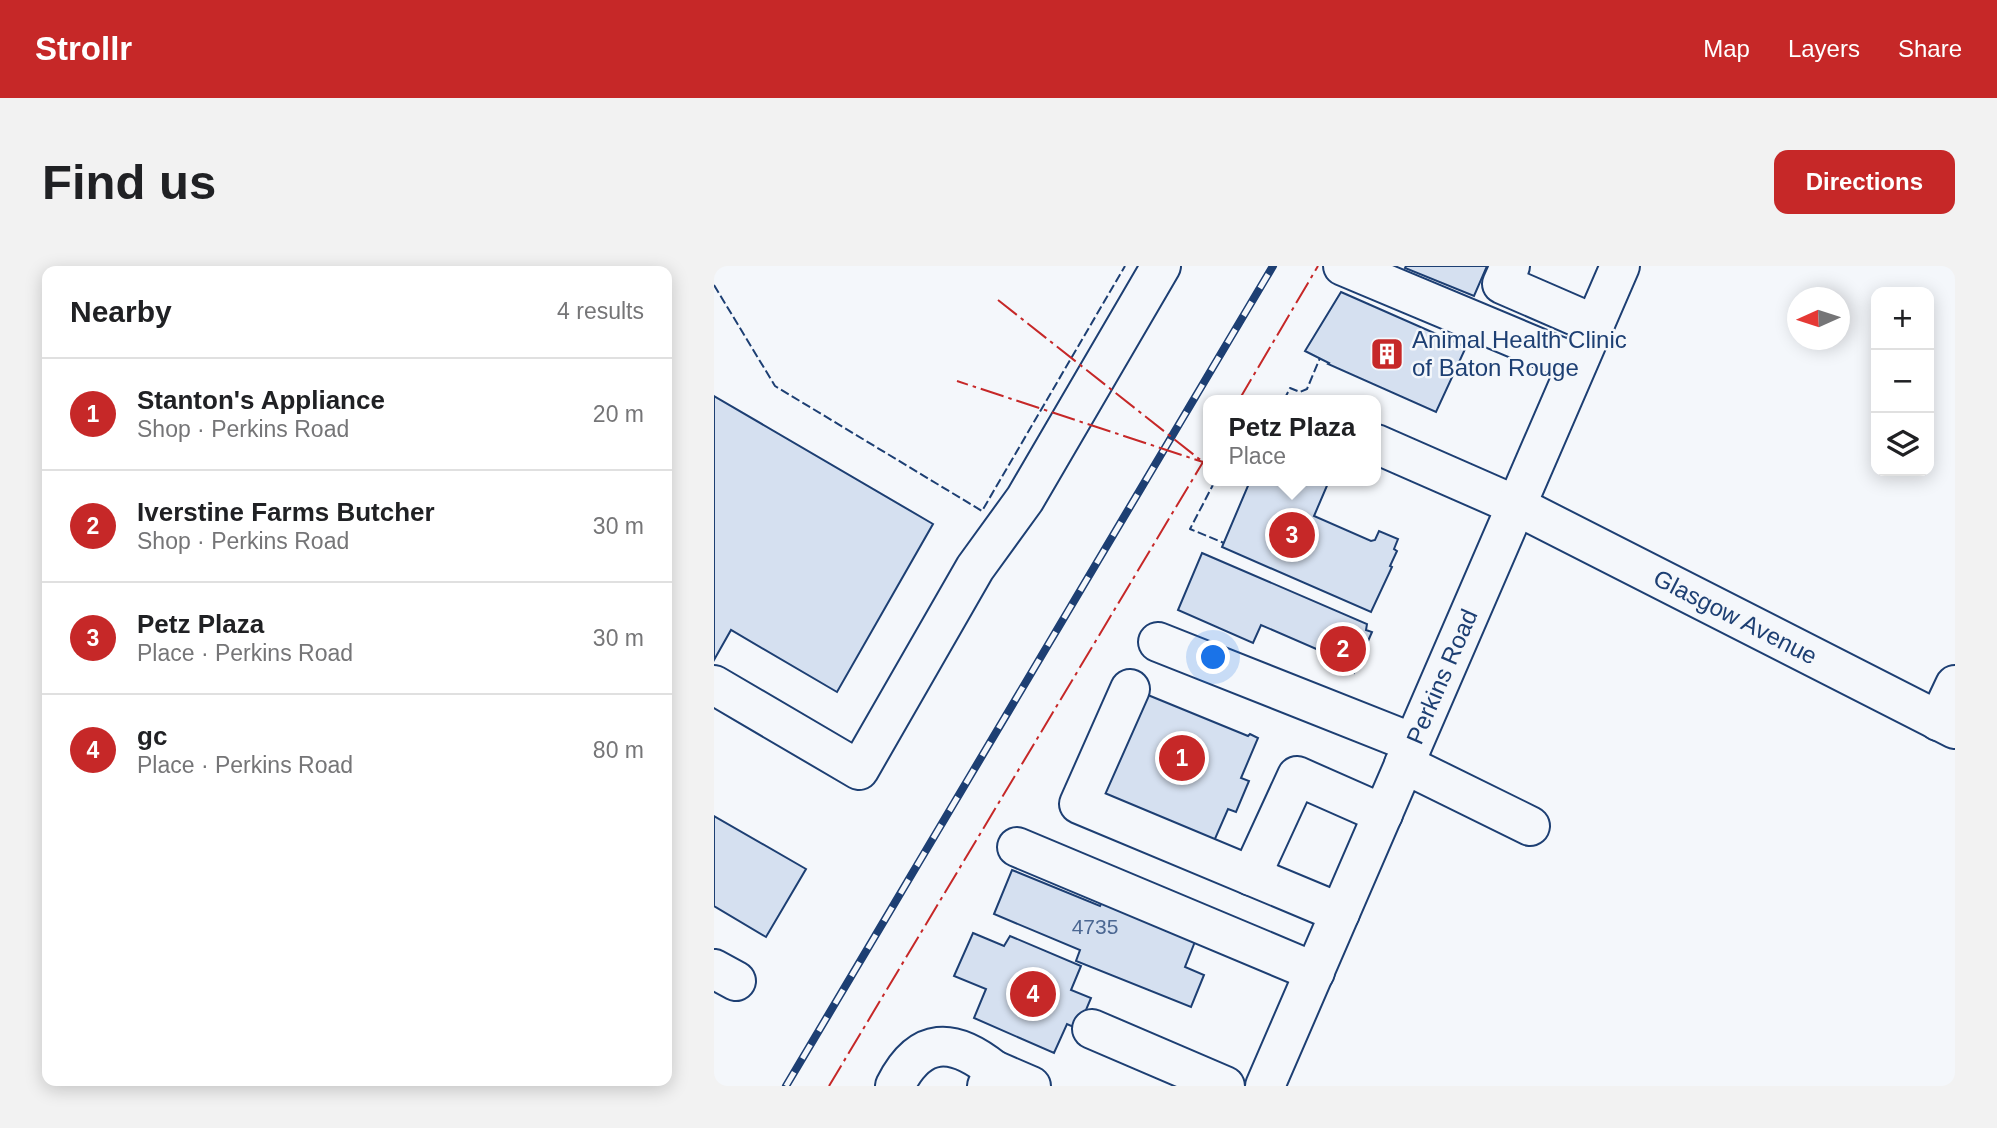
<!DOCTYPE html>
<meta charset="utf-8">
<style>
:root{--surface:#fff;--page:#f2f2f2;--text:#202124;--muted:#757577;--line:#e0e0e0;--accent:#c62828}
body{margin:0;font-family:Arial,sans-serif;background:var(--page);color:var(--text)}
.controls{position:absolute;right:21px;top:21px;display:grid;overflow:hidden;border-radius:14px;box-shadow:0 4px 18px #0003}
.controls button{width:63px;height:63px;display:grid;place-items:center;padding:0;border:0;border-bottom:2px solid var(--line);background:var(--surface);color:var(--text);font:35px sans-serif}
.compass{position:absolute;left:1073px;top:21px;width:63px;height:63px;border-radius:50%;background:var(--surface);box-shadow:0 4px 18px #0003;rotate:267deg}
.you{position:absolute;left:500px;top:392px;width:24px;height:24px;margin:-18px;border:5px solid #fff;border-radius:50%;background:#1a73e8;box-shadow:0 0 0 10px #1a73e833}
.badge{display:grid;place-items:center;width:46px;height:46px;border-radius:50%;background:var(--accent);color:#fff;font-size:23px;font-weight:700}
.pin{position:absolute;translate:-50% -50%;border:4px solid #fff;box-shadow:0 2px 7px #0006}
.popup{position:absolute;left:489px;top:129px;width:178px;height:91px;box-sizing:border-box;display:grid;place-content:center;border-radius:14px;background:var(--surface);filter:drop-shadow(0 2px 5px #0005);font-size:23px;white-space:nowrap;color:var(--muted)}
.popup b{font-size:26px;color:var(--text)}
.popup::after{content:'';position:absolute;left:50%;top:100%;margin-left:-14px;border:14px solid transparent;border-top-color:var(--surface)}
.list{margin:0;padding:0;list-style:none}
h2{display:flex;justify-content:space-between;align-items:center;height:91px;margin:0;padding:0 28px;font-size:30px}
h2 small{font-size:23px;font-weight:400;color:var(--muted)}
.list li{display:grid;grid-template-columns:46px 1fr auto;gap:21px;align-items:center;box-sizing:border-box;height:112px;padding:0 28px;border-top:2px solid var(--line)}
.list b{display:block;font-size:26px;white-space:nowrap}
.list p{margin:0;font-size:23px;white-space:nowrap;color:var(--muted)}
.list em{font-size:23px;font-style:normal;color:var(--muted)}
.icon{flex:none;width:38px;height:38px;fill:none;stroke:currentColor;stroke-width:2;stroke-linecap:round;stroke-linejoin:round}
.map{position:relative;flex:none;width:1241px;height:820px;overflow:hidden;border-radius:14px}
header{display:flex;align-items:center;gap:42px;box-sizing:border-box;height:98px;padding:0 35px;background:var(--accent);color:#fff}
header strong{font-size:33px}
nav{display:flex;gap:38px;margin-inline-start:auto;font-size:24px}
.intro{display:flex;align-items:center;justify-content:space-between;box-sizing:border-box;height:168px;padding:0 42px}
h1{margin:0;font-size:49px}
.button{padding:18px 32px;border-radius:14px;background:var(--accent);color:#fff;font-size:24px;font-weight:700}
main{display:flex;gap:42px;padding:0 42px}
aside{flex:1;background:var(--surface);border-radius:14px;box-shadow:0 4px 18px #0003}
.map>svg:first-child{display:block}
</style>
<header>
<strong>Strollr</strong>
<nav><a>Map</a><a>Layers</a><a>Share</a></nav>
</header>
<div class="intro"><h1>Find us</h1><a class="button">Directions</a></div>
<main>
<aside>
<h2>Nearby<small>4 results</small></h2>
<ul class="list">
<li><span class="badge">1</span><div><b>Stanton's Appliance</b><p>Shop · Perkins Road</p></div><em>20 m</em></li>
<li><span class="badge">2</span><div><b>Iverstine Farms Butcher</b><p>Shop · Perkins Road</p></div><em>30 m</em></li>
<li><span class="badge">3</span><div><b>Petz Plaza</b><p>Place · Perkins Road</p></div><em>30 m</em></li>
<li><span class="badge">4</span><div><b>gc</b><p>Place · Perkins Road</p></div><em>80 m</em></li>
</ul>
</aside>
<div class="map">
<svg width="1241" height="820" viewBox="0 0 1241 820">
<rect width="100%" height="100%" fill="#f4f7fb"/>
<!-- building -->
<path fill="#d5e0f0" stroke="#1d3f73" stroke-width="2" d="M 692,0 L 773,0 L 760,30 L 691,2 Z
M 627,26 L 752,81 L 722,146 L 614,98 L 615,97 L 591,85 Z
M 0,130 L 219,258 L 123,426 L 17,364 L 0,394 Z
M 536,215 L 615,215 L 600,250 L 657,275 L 661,274 L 665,265 L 684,273 L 680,283 L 683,285 L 676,300 L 678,301 L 657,346 L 508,281 Z
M 488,287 L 653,358 L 652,364 L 658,366 L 640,407 L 611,395 L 614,388 L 547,359 L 539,377 L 464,344 Z
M 429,427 L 534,470 L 536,468 L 544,472 L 527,512 L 535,515 L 522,546 L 514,543 L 497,582 L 384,532 Z
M 0,550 L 92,603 L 52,671 L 0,640 Z
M 298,604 L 386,640 L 389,634 L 482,673 L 471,701 L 490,709 L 477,741 L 362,695 L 366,684 L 280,648 Z
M 259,667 L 290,680 L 296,670 L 367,700 L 357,724 L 377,732 L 364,763 L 353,758 L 340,787 L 260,752 L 272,723 L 240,710 Z"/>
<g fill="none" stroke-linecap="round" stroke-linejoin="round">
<defs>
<g id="minor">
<path d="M 629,0 L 863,98"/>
<path d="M 796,0 L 788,18 L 880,58"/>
<path id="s1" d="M 662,178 L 801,239 L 1241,463"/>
<path d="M 444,376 L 699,477"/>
<path d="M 0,419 L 145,504 L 261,302 L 311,233 L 447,0"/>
<path d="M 416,423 L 365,538 L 626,647"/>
<path d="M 1224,455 L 1241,419"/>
<path d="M 690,498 L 816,560"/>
<path d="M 303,581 L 601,706"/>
<path d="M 537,610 L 583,510 L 669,548"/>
<path d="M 0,703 L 22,715"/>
<path d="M 378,763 L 511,820"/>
<path d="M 181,820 C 206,770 239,771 280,804"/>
<path d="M 273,820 L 280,804 L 317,820"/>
</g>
<g id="major">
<path id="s2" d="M 551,820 L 906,0"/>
</g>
</defs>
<!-- minor casing -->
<use href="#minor" stroke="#1d3f73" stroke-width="42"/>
<!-- major casing -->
<use href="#major" stroke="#1d3f73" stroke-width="42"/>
<!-- minor -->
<use href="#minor" stroke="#f4f7fb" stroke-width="38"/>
<!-- major -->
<use href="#major" stroke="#f4f7fb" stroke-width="38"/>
<defs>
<path id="rail" d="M 72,820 L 559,0"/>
</defs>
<!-- rail casing -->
<use href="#rail" stroke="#1d3f73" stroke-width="8"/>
<!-- rail -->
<use href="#rail" stroke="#f4f7fb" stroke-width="5" stroke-dasharray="16" stroke-linecap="butt"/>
<!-- fence -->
<path stroke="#1d3f73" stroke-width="2" stroke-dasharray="9 3.5" stroke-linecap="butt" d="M 0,19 L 61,120 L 268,245 L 411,0
M 570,134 L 576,122 L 586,126 L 593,123 L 606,92
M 501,215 L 476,263 L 510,277"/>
<!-- power -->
<path stroke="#c62828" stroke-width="2" stroke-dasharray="24 5 3.5 5" stroke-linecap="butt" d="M 284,34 L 489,196 L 494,187
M 525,134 L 604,0
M 115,820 L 489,196 L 243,115"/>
</g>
<!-- icons -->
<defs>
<symbol id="building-square" viewBox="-11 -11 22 22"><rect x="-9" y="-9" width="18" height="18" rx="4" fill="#c62828" stroke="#f4f7fb"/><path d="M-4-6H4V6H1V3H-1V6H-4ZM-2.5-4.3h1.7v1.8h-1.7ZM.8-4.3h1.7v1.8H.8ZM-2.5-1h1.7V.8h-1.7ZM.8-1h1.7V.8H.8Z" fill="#fff"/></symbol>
</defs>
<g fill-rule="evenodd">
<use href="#building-square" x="654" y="69" width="38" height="38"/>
</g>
<g text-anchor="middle" stroke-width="5" stroke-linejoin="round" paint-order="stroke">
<!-- number labels -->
<g font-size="21" fill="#4b6792">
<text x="381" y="668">4735</text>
</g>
<!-- poi labels -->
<g font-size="24" fill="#1d3f73" stroke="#f4f7fb" text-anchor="start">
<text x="698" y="82">Animal Health Clinic<tspan x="698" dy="28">of Baton Rouge</tspan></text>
</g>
<!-- street labels -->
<g font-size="24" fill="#1d3f73" stroke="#f4f7fb">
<text dy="8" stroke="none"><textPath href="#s1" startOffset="399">Glasgow Avenue</textPath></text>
<text dy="8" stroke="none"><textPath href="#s2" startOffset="446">Perkins Road</textPath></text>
</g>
</g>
</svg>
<div class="controls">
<button>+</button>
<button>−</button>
<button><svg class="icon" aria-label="layers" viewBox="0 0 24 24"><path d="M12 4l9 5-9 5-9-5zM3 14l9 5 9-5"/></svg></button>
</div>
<svg class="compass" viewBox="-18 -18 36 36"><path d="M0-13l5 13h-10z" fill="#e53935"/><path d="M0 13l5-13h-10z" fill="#757577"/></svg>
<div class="you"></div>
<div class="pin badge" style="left:468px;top:492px">1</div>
<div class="pin badge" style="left:629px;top:383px">2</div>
<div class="pin badge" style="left:578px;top:269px">3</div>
<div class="popup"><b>Petz Plaza</b>Place</div>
<div class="pin badge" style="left:319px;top:728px">4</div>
</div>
</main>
